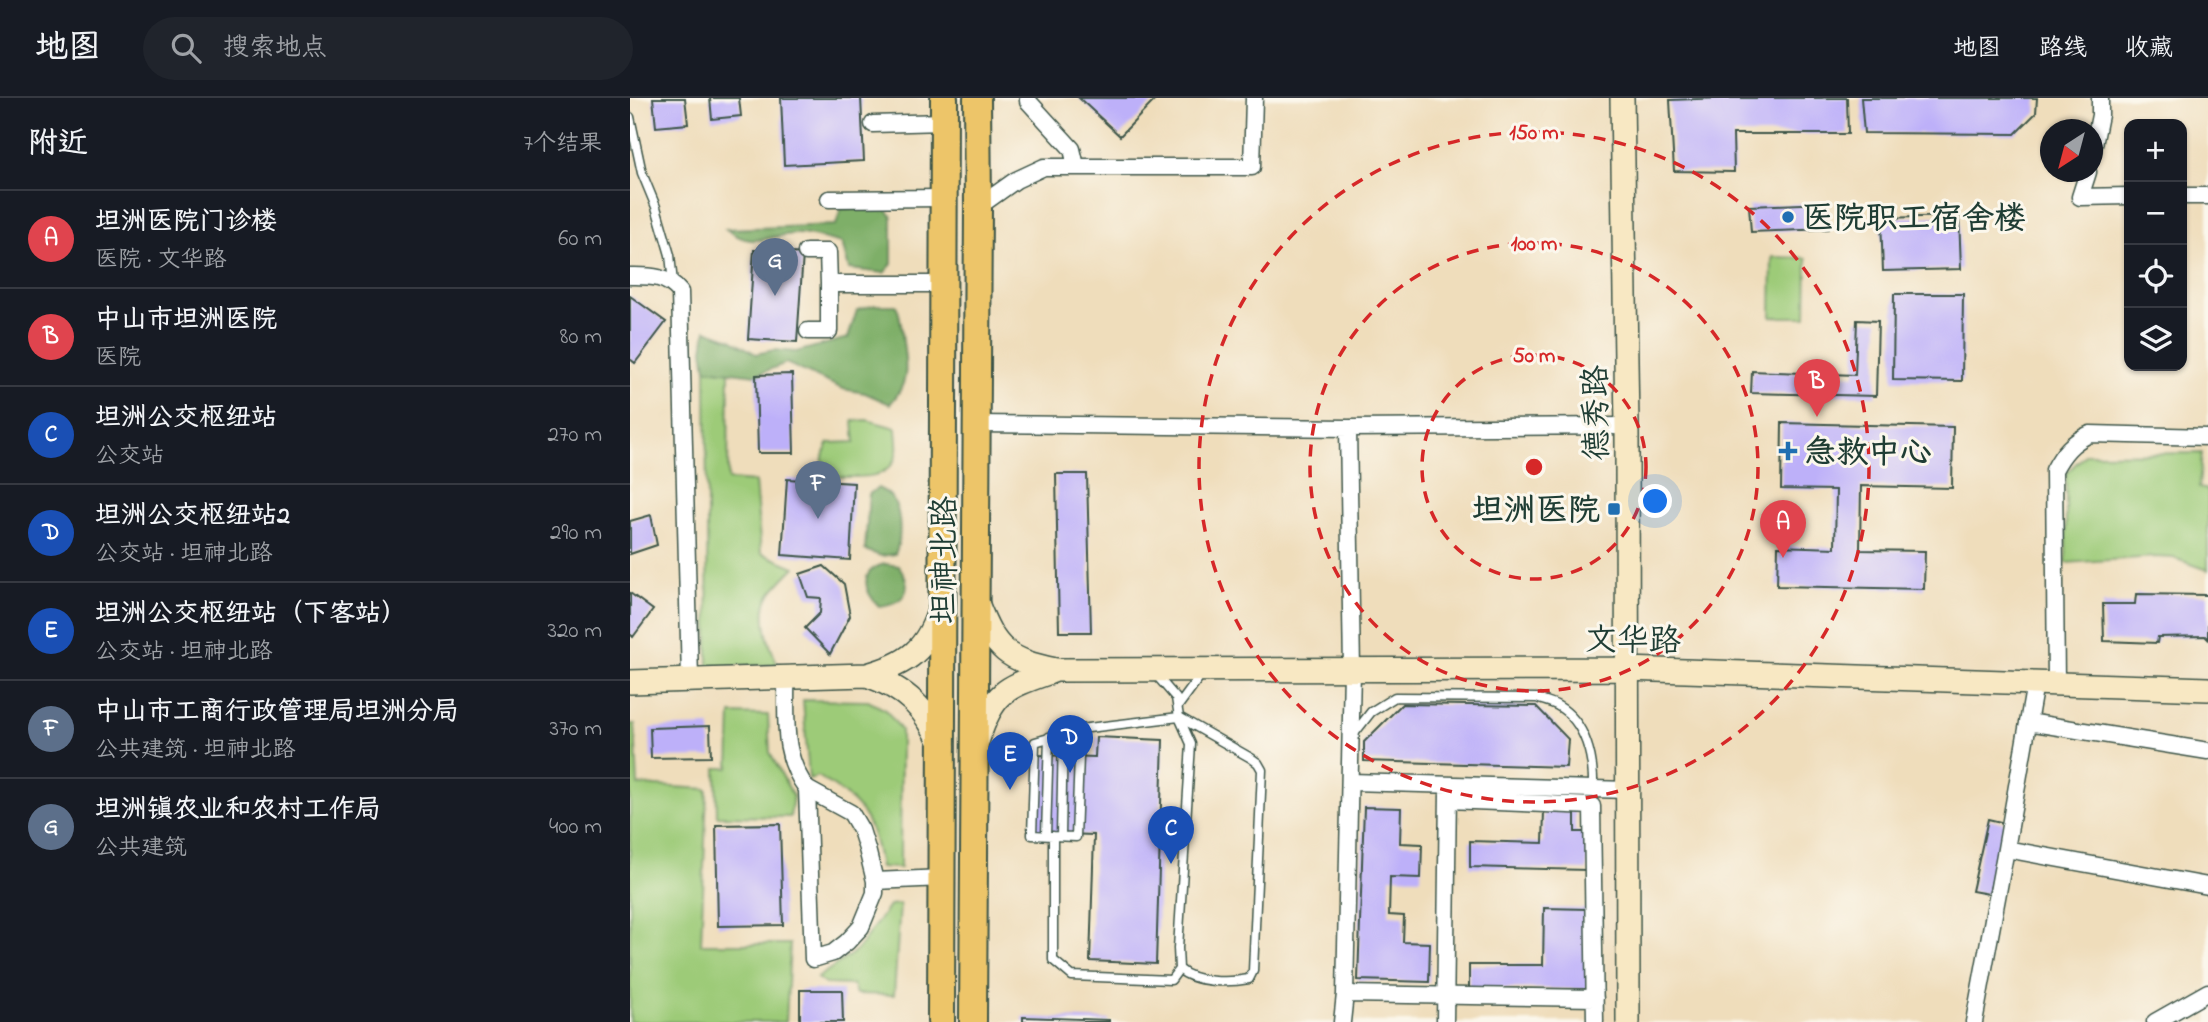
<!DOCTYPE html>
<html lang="zh">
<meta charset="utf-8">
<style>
:root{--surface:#171b24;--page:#20242c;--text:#f1f3f6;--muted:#9ea1a6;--line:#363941;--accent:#b45309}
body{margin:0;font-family:"Indie Flower","LXGW WenKai TC",sans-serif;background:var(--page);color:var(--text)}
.controls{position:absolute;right:21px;top:21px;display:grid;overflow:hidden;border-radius:14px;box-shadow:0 2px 5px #0004}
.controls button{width:63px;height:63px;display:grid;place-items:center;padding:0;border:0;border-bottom:2px solid var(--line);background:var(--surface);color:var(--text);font:35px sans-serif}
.compass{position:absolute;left:1410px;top:21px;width:63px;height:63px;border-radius:50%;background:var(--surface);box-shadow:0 2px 5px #0004;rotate:216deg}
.you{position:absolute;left:1026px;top:404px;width:24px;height:24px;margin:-18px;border:5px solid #fff;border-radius:50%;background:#1a73e8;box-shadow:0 0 0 10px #1a73e833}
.badge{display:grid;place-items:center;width:46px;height:46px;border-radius:50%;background:var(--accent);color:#fff;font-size:23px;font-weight:700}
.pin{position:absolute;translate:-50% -58px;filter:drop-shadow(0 2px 4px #0008)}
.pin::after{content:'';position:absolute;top:37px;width:24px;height:21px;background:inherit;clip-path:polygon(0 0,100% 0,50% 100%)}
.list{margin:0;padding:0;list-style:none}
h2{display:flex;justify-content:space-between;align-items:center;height:91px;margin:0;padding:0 28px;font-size:30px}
h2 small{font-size:23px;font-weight:400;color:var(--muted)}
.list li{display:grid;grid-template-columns:46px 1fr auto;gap:21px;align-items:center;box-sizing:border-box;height:98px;padding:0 28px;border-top:2px solid var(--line)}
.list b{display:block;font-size:26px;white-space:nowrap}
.list p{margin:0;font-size:23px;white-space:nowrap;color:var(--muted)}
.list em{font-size:23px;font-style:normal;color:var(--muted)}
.icon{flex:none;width:38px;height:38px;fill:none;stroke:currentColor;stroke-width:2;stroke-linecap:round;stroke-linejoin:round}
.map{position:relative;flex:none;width:1578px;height:924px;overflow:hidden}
header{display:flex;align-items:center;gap:42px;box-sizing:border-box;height:98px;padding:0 35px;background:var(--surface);border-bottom:2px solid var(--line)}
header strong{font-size:33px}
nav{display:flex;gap:38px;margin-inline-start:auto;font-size:24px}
.search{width:490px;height:63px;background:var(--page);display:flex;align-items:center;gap:18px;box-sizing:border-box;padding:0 24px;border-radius:38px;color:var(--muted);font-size:26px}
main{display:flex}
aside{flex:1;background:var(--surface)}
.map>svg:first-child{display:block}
</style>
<header>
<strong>地图</strong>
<div class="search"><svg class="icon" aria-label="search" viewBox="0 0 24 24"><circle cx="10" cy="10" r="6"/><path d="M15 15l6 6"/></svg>搜索地点</div>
<nav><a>地图</a><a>路线</a><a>收藏</a></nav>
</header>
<main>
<aside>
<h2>附近<small>7个结果</small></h2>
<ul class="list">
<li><span class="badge" style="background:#e0444e">A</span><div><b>坦洲医院门诊楼</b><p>医院 · 文华路</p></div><em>60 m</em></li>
<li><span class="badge" style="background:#e0444e">B</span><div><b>中山市坦洲医院</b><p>医院</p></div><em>80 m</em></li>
<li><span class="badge" style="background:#1a4fb4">C</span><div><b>坦洲公交枢纽站</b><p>公交站</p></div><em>270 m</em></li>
<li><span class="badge" style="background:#1a4fb4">D</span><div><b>坦洲公交枢纽站2</b><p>公交站 · 坦神北路</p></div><em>290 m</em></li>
<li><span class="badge" style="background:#1a4fb4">E</span><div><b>坦洲公交枢纽站（下客站）</b><p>公交站 · 坦神北路</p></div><em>320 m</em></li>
<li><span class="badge" style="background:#5c6f8a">F</span><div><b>中山市工商行政管理局坦洲分局</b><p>公共建筑 · 坦神北路</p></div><em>370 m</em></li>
<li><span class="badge" style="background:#5c6f8a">G</span><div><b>坦洲镇农业和农村工作局</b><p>公共建筑</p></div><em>400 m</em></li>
</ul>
</aside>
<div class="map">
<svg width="1578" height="924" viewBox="0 0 1578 924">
<rect width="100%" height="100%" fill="#fbf7ec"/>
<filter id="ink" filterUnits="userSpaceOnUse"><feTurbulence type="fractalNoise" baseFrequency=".0143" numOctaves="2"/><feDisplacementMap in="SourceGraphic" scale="14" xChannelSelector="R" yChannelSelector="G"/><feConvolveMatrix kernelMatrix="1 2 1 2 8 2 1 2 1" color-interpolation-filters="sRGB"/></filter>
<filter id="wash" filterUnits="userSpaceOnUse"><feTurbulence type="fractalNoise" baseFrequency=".00686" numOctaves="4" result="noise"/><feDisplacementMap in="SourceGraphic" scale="28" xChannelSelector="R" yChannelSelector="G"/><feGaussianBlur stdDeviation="1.57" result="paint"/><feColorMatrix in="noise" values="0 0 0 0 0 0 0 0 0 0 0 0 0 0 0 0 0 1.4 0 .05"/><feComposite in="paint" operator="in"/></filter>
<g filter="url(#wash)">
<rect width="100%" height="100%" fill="#efddbb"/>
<!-- green -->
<path fill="#9dcb78" stroke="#5e8456" stroke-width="2" d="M 1142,159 L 1177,160 L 1176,219 L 1141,219 Z
M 76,271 L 99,273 L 98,382 L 125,384 L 131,455 L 165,469 C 156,478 146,488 139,498 C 128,517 140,550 148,567 L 78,569 Z
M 237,322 L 266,330 C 266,337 268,346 267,353 C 262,386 223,378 199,379 C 190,366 191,358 199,345 L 225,344 L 223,323 Z
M 1572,355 L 1569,390 L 1578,392 L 1578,472 L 1544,460 L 1525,459 L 1436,465 L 1436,375 L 1456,356 Z
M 173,602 L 238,603 L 256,612 L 271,632 L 270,770 L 250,769 C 241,717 232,706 188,678 L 179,681 Z
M 101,616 L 138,617 L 140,655 L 163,698 L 160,719 L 87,718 L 86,670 L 99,670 Z
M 0,626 L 5,626 L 8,687 L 77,691 L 71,846 L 160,846 L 156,924 L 0,924 Z
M 270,806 L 264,897 L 226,896 L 223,887 L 195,886 L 187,880 L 226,853 L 260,807 Z"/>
<!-- forest -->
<path fill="#7eaf68" stroke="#4e764e" stroke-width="2" d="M 211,110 L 257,111 L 262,119 L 262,166 L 254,175 L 219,171 L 212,145 C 198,142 181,136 167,136 C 137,136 125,153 96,131 L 206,127 Z
M 245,207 L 266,207 C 272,220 271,230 273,244 C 277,271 279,285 260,306 L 235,295 L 213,291 L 156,265 L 126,277 L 76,271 L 73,252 L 76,232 L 101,241 L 126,256 L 144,252 L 166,254 L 218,240 L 227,212 Z
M 248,390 C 251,392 255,393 258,396 C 272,407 272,441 265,456 L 251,458 L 235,452 L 239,396 Z
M 255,466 L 269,468 C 285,492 275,505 249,508 C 233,493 229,472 255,466 Z"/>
<g id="blocks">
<!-- building -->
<path fill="#bdb0f9" d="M 23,0 L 55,0 L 58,26 L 26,29 Z
M 80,0 L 109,0 L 111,18 L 82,21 Z
M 151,0 L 231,0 L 234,63 L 154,67 Z
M 449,0 L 527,0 L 490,38 Z
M 1094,0 L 1217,0 L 1218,36 L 1103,36 L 1104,74 L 1044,73 L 1040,2 Z
M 1231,0 L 1407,0 L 1406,15 L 1385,36 L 1234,35 Z
M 1196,105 L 1198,131 L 1121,134 L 1119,108 Z
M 1329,118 L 1331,171 L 1253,173 L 1251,120 Z
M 124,152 L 173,156 L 167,244 L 118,241 Z
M 1264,196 L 1333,196 L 1332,283 L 1263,282 Z
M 0,198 L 36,224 L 5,265 L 0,261 Z
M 1227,222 L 1248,223 L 1246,298 L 1121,295 L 1122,273 L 1225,277 Z
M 162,276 L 164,355 L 128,355 L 126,277 Z
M 1152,325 L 1323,329 L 1322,390 L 1231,388 L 1230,452 L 1295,453 L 1294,491 L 1147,488 L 1148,448 L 1205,450 L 1206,392 L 1151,391 Z
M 426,376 L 457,376 L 461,534 L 429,534 Z
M 157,381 L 224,385 L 220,462 L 152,457 Z
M 21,417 L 27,447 L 0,456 L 0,423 Z
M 194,468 L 214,486 L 220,518 L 200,556 L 175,530 L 190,515 L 191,500 L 178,499 L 170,476 Z
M 0,495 L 23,512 L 3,539 L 0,536 Z
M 1506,496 L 1578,497 L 1578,541 L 1575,538 L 1528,539 L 1527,545 L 1474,543 L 1473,506 L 1505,506 Z
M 772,606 L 906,608 L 938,641 L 936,669 L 734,663 L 734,644 Z
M 80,628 L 81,659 L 21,660 L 20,630 Z
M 466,639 L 533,642 L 526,866 L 460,863 L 464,737 L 405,735 L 408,657 L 465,659 Z
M 734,709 L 771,710 L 770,745 L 792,746 L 791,780 L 760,779 L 759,817 L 774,818 L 773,844 L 800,845 L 799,884 L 728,882 Z
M 914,713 L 945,714 L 945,734 L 958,734 L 957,772 L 840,769 L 840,743 L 913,745 Z
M 1358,721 L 1375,725 L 1359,796 L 1342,793 Z
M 150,726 L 153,827 L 88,828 L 86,727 Z
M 914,810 L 958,811 L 957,891 L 839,890 L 839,867 L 913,867 Z
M 170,892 L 212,892 L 213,924 L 170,924 Z
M 393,919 L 479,922 L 479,924 L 393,924 Z"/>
</g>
</g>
<g filter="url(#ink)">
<use href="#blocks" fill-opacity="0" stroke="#3e5548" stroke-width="2"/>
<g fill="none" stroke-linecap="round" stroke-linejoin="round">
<defs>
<path id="lane" d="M 0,19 L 12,75 L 26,109 L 40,157 L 43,185
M 527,578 L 546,600 L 549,619 L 561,646 L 548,850 L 549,871 C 565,885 598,885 619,881 L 623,873 L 632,672 L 628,665 L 621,660 L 549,619 L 450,631 L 405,644 L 402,737 L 423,738 L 423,862 L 442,878 L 541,882 L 549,871
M 549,607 L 571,577
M 723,637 L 741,614 L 765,599 L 907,600 C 914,603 922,604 928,608 C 956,624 964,661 963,691
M 416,737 L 419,639
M 423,738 L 446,739 L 450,631
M 431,738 L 433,634"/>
<path id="street" d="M 398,0 L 398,3 L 442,51 L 446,68
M 243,26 L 314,24
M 1462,57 L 1470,17 L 1470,0
M 1458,74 L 1450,99 L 1499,98
M 1552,98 L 1578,98
M 199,101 L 314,100
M 348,109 L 386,82 L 414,69 L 622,69 L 624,0
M 176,154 L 198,154 L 199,186
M 0,178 C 20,178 36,177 50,194 L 60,581
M 178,233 L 199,233 L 199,186 L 314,186
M 347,326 L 718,330 L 997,328
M 156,579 C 157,621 151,656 177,691
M 1405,585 L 1376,751 L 1578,788
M 1426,586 L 1424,372 C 1433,355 1442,344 1460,336 L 1578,339
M 1398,624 L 1578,653
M 721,684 L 998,692
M 177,691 L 221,715 L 231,732 L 237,751 L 245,783 L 245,795 L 231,829 L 217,844 L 203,855 L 183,861 Z
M 818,702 L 962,708 L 965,924
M 245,783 L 313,780
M 715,896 L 965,900
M 712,924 L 715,896 L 722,572 L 718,330
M 815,924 L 818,692
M 1344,924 L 1376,751
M 1525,924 L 1578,894"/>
<path id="secondary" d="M 992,0 L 997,328 L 998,924
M 347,505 C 365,552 377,562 426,572 L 997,571 L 1578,591
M 237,577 C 276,591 296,610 313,649
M 0,584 L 237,577 C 278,566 297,552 310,510
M 348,641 C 364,590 379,589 426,572"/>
<path id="primary" d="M 311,924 L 314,0
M 343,924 L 348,109 L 347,0"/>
</defs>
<!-- lane casing -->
<use href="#lane" stroke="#3e5548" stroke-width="11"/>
<!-- street casing -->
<use href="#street" stroke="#3e5548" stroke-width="19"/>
<!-- secondary casing -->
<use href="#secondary" stroke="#3e5548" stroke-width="26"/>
<!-- primary casing -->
<use href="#primary" stroke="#3e5548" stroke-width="30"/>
<!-- lane -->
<use href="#lane" stroke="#fff" stroke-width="8"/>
<!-- street -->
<use href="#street" stroke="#fff" stroke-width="16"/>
<!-- secondary -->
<use href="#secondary" stroke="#f8e8c3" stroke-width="23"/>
<!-- primary -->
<use href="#primary" stroke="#edc569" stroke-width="26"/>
</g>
</g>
<!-- distance rings -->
<g fill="none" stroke="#d62828" stroke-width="3.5" stroke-dasharray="12 9">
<circle cx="904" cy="369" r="112"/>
<circle cx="904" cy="369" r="224"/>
<circle cx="904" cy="369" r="335"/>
</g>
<!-- markers -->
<g fill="#1f6fb2" stroke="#fbf7ec" stroke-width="2.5">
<circle cx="1158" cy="119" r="7"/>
<path d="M1154.5 342.5h7v7h7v7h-7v7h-7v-7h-7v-7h7z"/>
<rect x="977" y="404" width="14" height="14" rx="3.5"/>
</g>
<g text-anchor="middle" stroke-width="6" stroke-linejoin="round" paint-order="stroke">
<!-- poi labels -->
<g font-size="32" font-weight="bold" fill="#1f3d34" stroke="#fbf7ec" text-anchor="start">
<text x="1172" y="130">医院职工宿舍楼</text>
<text x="1174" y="364">急救中心</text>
<text x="970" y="422" text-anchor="end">坦洲医院</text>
</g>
<!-- street labels -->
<g font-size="32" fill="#1f3d34" stroke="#fbf7ec">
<text transform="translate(965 315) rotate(-91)" y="11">德秀路</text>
<text transform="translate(313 462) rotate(-90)" y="11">坦神北路</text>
<text transform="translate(1003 541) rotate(1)" y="11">文华路</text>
</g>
</g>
<circle cx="904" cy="369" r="10" fill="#d62828" stroke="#fbf7ec" stroke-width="3.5"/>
<g font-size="21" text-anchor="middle" font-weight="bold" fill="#d62828" stroke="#fbf7ec" stroke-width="6" stroke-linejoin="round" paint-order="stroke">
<text x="904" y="41">150 m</text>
<text x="904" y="152">100 m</text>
<text x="904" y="264">50 m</text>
</g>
</svg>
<div class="controls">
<button>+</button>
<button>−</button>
<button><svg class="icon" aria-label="locate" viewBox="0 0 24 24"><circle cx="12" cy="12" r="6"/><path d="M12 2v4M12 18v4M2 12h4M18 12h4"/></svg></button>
<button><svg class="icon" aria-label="layers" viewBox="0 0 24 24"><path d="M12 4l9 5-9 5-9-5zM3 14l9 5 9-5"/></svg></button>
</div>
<svg class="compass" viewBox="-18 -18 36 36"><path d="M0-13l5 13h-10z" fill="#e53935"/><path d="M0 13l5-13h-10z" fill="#9ea1a6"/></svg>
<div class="you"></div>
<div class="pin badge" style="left:1153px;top:460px;background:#e0444e">A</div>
<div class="pin badge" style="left:1187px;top:319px;background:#e0444e">B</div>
<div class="pin badge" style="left:541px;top:766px;background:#1a4fb4">C</div>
<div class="pin badge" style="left:440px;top:675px;background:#1a4fb4">D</div>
<div class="pin badge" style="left:380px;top:692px;background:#1a4fb4">E</div>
<div class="pin badge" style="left:188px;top:421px;background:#5c6f8a">F</div>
<div class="pin badge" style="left:145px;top:198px;background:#5c6f8a">G</div>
</div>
</main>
